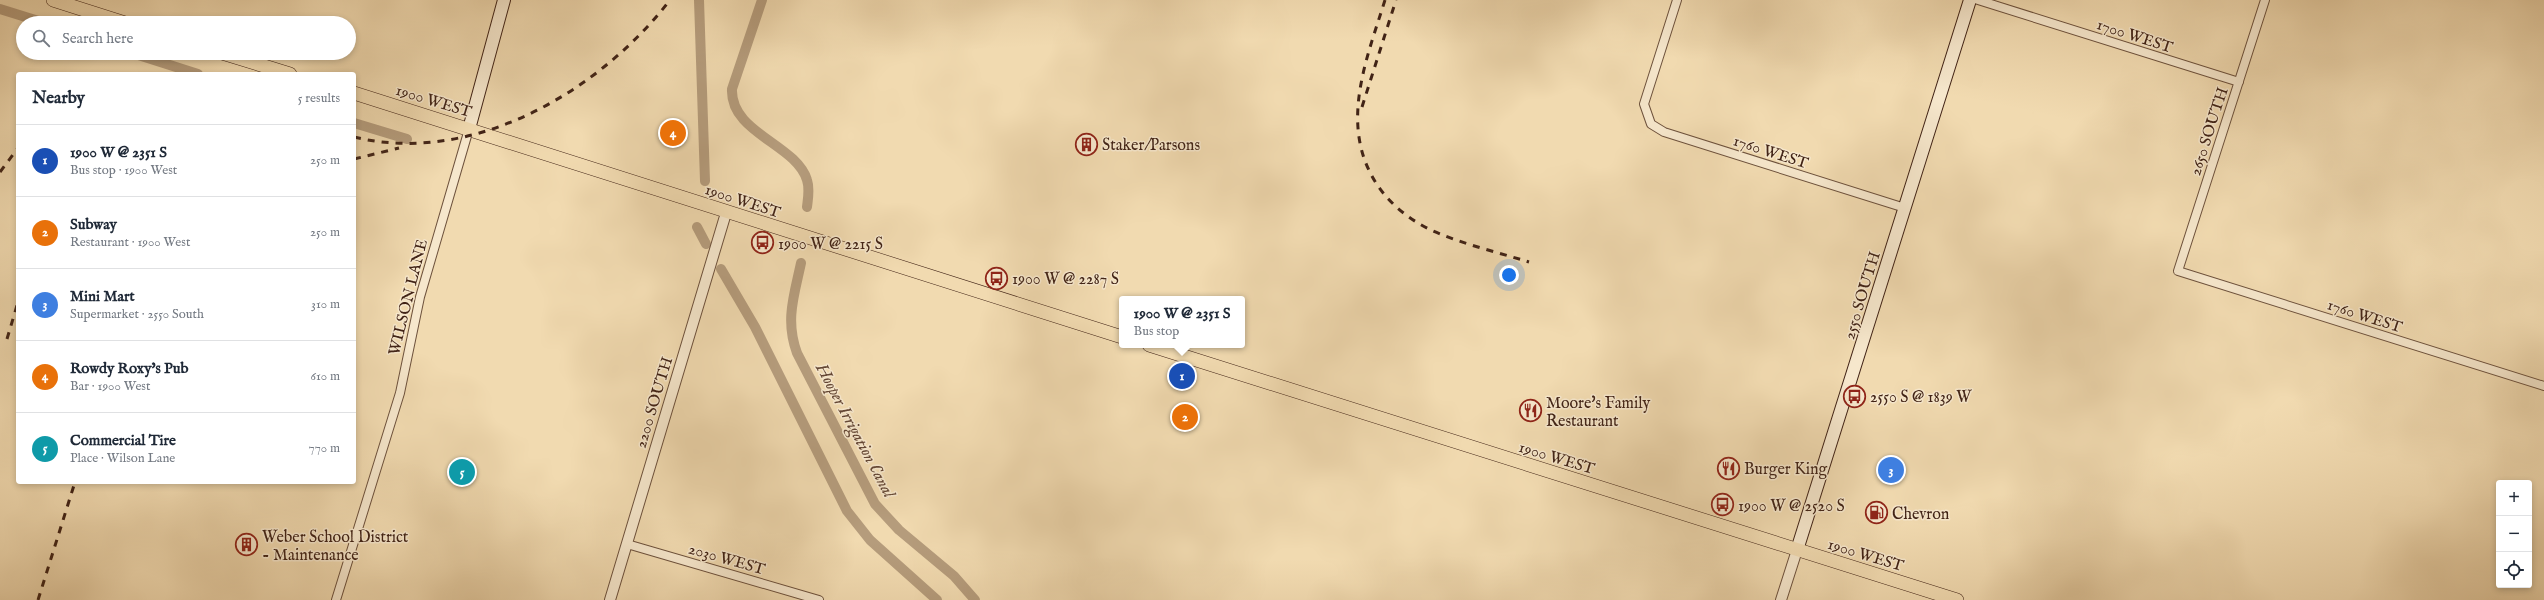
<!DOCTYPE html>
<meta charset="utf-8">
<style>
:root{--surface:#fff;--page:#f6f6f7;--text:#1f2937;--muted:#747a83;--line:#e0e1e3;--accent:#ea580c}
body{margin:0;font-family:"IM FELL English",serif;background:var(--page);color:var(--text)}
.controls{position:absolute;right:12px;bottom:12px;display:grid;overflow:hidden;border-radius:4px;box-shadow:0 2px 6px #0003}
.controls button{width:36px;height:36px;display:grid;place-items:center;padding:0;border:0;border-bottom:1px solid var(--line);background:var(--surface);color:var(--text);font:20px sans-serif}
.you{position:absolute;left:1509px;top:275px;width:14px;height:14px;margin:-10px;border:3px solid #fff;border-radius:50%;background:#1a73e8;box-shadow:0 0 0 6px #1a73e833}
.badge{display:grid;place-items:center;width:26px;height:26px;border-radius:50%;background:var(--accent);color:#fff;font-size:13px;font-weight:700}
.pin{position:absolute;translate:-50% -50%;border:2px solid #fff;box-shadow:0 1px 4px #0006}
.popup{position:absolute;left:1119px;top:296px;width:126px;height:52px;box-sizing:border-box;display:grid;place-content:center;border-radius:4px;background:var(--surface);filter:drop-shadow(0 1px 3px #0005);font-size:13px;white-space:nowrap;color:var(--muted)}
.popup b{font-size:15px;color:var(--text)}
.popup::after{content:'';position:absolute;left:50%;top:100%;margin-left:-8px;border:8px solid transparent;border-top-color:var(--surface)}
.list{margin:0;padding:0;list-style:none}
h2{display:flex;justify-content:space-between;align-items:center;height:52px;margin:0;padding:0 16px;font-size:17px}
h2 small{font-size:13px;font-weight:400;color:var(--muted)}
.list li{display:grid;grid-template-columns:26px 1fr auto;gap:12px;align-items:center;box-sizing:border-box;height:72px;padding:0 16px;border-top:1px solid var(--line)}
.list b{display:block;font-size:15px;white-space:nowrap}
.list p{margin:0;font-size:13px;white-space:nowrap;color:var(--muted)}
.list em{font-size:13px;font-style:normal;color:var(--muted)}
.icon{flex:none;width:22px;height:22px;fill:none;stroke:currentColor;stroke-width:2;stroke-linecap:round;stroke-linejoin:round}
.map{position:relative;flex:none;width:2544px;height:600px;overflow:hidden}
.search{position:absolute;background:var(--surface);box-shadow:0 2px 6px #0003;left:16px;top:16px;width:340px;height:44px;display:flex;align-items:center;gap:10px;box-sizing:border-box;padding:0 14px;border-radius:22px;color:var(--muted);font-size:15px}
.panel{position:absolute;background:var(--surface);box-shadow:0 2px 6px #0003;left:16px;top:72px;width:340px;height:412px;border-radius:4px}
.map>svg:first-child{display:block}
</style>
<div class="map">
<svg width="2544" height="600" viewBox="0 0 2544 600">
<rect width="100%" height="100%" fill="#f1dab0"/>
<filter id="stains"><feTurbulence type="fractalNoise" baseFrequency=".005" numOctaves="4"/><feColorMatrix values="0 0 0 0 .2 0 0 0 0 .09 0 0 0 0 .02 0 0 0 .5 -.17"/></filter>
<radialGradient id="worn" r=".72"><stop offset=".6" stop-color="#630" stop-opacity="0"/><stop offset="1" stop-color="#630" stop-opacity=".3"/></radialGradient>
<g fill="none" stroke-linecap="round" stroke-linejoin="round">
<!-- canal -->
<path stroke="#b59c7c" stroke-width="10" d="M 699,0 L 705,181
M 762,0 L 732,89 C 730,133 796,144 807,180 C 810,189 808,198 807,207
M 0,9 L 45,23
M 132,53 L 198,74
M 354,123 L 407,139
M 697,227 L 706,244
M 801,263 C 794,296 785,320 797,353 L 875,504 L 899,530 L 954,576 L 975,600
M 721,269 L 755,327 L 847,511 L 870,540 L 937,600"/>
<defs>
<path id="minor" d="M 1677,0 L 1644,104 L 1651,124 L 1664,132 L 1905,208
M 1978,0 L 2239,82
M 2265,0 L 2178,271 L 2544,386
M 627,544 L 819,600
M 336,600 L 400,393 L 420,297 L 469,129"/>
<path id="tertiary" d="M 610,600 L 726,213
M 1781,600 L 1797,550"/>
<path id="secondary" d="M 469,129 L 504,0
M 1797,550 L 1970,0"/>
<path id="primary" d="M 53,0 L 125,23
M 222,53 L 290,74
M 354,93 L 1122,337
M 1149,345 L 1957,600"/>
</defs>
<!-- minor casing -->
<use href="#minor" stroke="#6d513c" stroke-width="10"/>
<!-- tertiary casing -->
<use href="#tertiary" stroke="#6d513c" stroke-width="12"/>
<!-- secondary casing -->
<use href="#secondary" stroke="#412316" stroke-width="14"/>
<!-- primary casing -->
<use href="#primary" stroke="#412316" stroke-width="14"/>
<!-- minor -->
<use href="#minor" stroke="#f6e7cc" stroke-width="8"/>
<!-- tertiary -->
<use href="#tertiary" stroke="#f6e7cc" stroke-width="10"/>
<!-- secondary -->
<use href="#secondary" stroke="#f6e7cc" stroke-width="12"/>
<!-- primary -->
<use href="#primary" stroke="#f1dab0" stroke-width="13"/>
<!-- rail -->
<path stroke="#412316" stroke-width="3" stroke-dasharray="7 7" stroke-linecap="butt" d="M 1385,0 C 1366,61 1338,127 1378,186 C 1391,205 1410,220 1431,230 C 1462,244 1497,252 1529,262
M 1362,107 L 1396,0
M 354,137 C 472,166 599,92 670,0
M 354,159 L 399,148
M 0,172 L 18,148
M 7,339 L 18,302
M 38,600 L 75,482"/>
</g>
<!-- icons -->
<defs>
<symbol id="building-ring" viewBox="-11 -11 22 22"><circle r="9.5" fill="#f6e7cc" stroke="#8f2418" stroke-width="1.5"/><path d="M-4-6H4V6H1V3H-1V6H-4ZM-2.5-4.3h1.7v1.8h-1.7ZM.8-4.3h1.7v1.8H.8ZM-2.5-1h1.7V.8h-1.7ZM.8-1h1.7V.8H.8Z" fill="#8f2418"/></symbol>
<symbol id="bus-ring" viewBox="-11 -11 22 22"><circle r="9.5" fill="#f6e7cc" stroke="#8f2418" stroke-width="1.5"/><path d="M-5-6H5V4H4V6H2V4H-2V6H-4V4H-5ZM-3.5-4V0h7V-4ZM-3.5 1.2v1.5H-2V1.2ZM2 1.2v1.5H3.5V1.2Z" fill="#8f2418"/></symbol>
<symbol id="restaurant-ring" viewBox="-11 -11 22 22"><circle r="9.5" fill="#f6e7cc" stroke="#8f2418" stroke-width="1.5"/><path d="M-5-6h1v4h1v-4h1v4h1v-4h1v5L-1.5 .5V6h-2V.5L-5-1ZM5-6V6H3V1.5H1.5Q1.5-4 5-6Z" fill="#8f2418"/></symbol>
<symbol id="fuel-ring" viewBox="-11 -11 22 22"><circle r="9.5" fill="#f6e7cc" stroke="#8f2418" stroke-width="1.5"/><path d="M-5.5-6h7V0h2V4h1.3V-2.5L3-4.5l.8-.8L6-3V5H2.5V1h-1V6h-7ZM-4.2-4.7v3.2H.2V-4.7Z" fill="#8f2418"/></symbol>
</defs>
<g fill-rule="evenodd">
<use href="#building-ring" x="1074" y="132" width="25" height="25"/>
<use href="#bus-ring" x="750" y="230" width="25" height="25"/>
<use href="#bus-ring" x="984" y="266" width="25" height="25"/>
<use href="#bus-ring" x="1842" y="384" width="25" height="25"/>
<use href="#restaurant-ring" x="1518" y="398" width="25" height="25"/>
<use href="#restaurant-ring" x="1716" y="456" width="25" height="25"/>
<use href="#bus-ring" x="1710" y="492" width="25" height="25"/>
<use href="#fuel-ring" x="1864" y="500" width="25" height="25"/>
<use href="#building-ring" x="234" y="532" width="25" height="25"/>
</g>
<g text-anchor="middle" stroke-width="3" stroke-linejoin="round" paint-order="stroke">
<!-- street labels -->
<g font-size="16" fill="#412316" stroke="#f6e7cc">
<text transform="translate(2135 35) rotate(18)" y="6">1700 WEST</text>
<text transform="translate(434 100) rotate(17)" y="6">1900 WEST</text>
<text transform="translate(2208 131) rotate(-72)" y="6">2650 SOUTH</text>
<text transform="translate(1771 151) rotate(18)" y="6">1760 WEST</text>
<text transform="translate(743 200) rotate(18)" y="6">1900 WEST</text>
<text transform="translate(1861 295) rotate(-73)" y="6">2550 SOUTH</text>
<text transform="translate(407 297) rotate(-76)" y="6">WILSON LANE</text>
<text transform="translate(2365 315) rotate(18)" y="6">1760 WEST</text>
<text transform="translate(653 402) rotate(-73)" y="6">2200 SOUTH</text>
<text transform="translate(1557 457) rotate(17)" y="6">1900 WEST</text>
<text transform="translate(1866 554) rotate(17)" y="6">1900 WEST</text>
<text transform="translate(727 558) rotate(16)" y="6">2030 WEST</text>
</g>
<!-- poi labels -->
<g font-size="16" fill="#412316" stroke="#f6e7cc" text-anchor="start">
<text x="1102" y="150">Staker/Parsons</text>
<text x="778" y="249">1900 W @ 2215 S</text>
<text x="1012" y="284">1900 W @ 2287 S</text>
<text x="1870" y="402">2550 S @ 1839 W</text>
<text x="1546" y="408">Moore's Family<tspan x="1546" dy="18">Restaurant</tspan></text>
<text x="1744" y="474">Burger King</text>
<text x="1738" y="511">1900 W @ 2520 S</text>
<text x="1892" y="519">Chevron</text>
<text x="262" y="542">Weber School District<tspan x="262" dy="18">- Maintenance</tspan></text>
</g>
<!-- water labels -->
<g font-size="17" font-style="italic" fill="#644735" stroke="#f6e7cc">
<text transform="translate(856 430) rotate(62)" y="6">Hooper Irrigation Canal</text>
</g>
</g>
<rect width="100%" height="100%" filter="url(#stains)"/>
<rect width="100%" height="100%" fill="url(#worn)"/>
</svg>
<div class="controls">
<button>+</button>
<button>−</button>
<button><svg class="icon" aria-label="locate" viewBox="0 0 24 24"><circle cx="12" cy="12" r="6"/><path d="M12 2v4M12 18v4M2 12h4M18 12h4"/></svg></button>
</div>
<div class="you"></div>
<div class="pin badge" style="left:1182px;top:376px;background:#1a4fb4">1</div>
<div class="popup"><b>1900 W @ 2351 S</b>Bus stop</div>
<div class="pin badge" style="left:1185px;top:417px;background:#e8710a">2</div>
<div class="pin badge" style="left:1891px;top:470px;background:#3f7fe0">3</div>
<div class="pin badge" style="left:673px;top:133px;background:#e8710a">4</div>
<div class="pin badge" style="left:462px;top:472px;background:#0f9aa8">5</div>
<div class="search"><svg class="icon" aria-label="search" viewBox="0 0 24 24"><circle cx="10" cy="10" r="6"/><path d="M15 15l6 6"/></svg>Search here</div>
<section class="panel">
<h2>Nearby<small>5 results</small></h2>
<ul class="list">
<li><span class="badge" style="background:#1a4fb4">1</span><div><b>1900 W @ 2351 S</b><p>Bus stop · 1900 West</p></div><em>250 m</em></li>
<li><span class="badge" style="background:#e8710a">2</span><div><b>Subway</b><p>Restaurant · 1900 West</p></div><em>250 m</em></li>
<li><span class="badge" style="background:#3f7fe0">3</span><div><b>Mini Mart</b><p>Supermarket · 2550 South</p></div><em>310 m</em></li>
<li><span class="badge" style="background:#e8710a">4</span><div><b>Rowdy Roxy's Pub</b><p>Bar · 1900 West</p></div><em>610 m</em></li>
<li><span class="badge" style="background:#0f9aa8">5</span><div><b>Commercial Tire</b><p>Place · Wilson Lane</p></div><em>770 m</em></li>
</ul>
</section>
</div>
